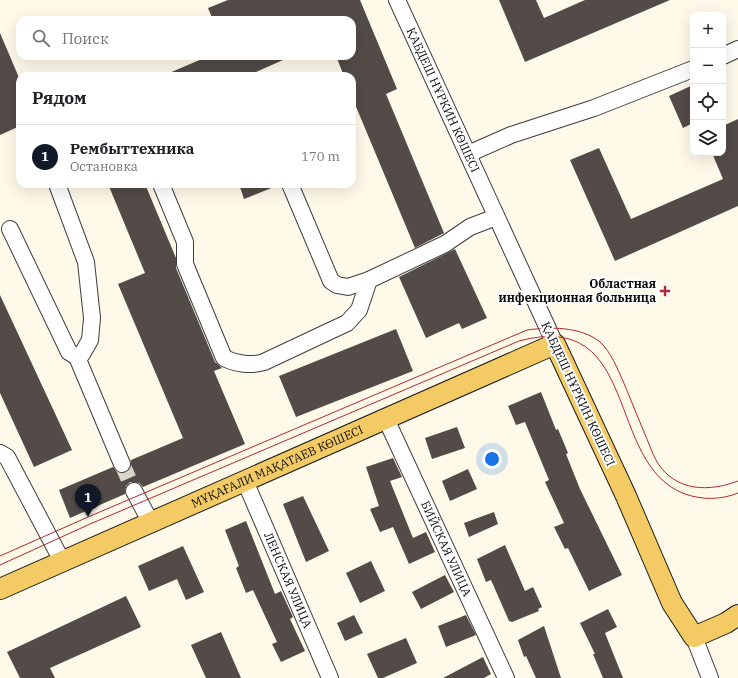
<!DOCTYPE html>
<html lang="ru">
<meta charset="utf-8">
<style>
:root{--surface:#fff;--page:#f6f6f6;--text:#202124;--muted:#757577;--line:#e0e0e0;--accent:#111827}
body{margin:0;font-family:"IBM Plex Serif",serif;background:var(--page);color:var(--text)}
.controls{position:absolute;right:12px;top:12px;display:grid;overflow:hidden;border-radius:8px;box-shadow:0 4px 16px #0002}
.controls button{width:36px;height:36px;display:grid;place-items:center;padding:0;border:0;border-bottom:1px solid var(--line);background:var(--surface);color:var(--text);font:20px sans-serif}
.you{position:absolute;left:492px;top:459px;width:14px;height:14px;margin:-10px;border:3px solid #fff;border-radius:50%;background:#1a73e8;box-shadow:0 0 0 6px #1a73e833}
.badge{display:grid;place-items:center;width:26px;height:26px;border-radius:50%;background:var(--accent);color:#fff;font-size:13px;font-weight:700}
.pin{position:absolute;translate:-50% -33px;filter:drop-shadow(0 1px 2px #0008)}
.pin::after{content:'';position:absolute;top:21px;width:14px;height:12px;background:inherit;clip-path:polygon(0 0,100% 0,50% 100%)}
.list{margin:0;padding:0;list-style:none}
h2{display:flex;justify-content:space-between;align-items:center;height:52px;margin:0;padding:0 16px;font-size:17px}
h2 small{font-size:13px;font-weight:400;color:var(--muted)}
.list li{display:grid;grid-template-columns:26px 1fr auto;gap:12px;align-items:center;box-sizing:border-box;height:64px;padding:0 16px;border-top:1px solid var(--line)}
.list b{display:block;font-size:15px;white-space:nowrap}
.list p{margin:0;font-size:13px;white-space:nowrap;color:var(--muted)}
.list em{font-size:13px;font-style:normal;color:var(--muted)}
.icon{flex:none;width:22px;height:22px;fill:none;stroke:currentColor;stroke-width:2;stroke-linecap:round;stroke-linejoin:round}
.map{position:relative;flex:none;width:738px;height:678px;overflow:hidden}
.search{position:absolute;background:var(--surface);box-shadow:0 4px 16px #0002;left:16px;top:16px;width:340px;height:44px;display:flex;align-items:center;gap:10px;box-sizing:border-box;padding:0 14px;border-radius:12px;color:var(--muted);font-size:15px}
.panel{position:absolute;background:var(--surface);box-shadow:0 4px 16px #0002;left:16px;top:72px;width:340px;height:116px;border-radius:12px}
.map>svg:first-child{display:block}
</style>
<div class="map">
<svg width="738" height="678" viewBox="0 0 738 678">
<rect width="100%" height="100%" fill="#fef9e9"/>
<!-- building -->
<path fill="#524b47" d="M 228,0 L 360,0 L 397,89 L 386,94 L 444,233 L 415,248 L 352,97 L 352,76 L 344,76 L 336,56 L 352,56 L 352,20 L 213,20 L 208,8 Z
M 499,0 L 536,0 L 544,18 L 585,0 L 670,0 L 525,62 Z
M 0,33 L 20,80 L 20,126 L 0,135 Z
M 209,56 L 292,56 L 256,72 L 258,76 L 162,76 Z
M 693,85 L 693,123 L 683,128 L 669,96 Z
M 738,119 L 738,206 L 615,261 L 570,160 L 599,148 L 631,219 L 723,179 L 712,153 L 723,153 L 723,126 Z
M 108,184 L 145,184 L 176,258 L 176,268 L 215,362 L 222,368 L 214,371 L 245,444 L 143,487 L 139,483 L 130,482 L 126,486 L 125,494 L 70,518 L 59,490 L 113,467 L 117,472 L 125,473 L 130,469 L 131,460 L 183,438 L 118,284 L 145,273 Z
M 239,184 L 279,184 L 279,185 L 244,199 Z
M 455,249 L 487,318 L 462,329 L 459,323 L 426,338 L 399,277 Z
M 0,295 L 72,450 L 34,467 L 0,393 Z
M 396,329 L 413,371 L 296,417 L 279,376 Z
M 541,392 L 556,430 L 558,429 L 568,453 L 566,454 L 580,489 L 622,575 L 589,591 L 568,548 L 565,549 L 554,527 L 564,523 L 545,482 L 549,480 L 525,422 L 516,425 L 508,406 Z
M 457,427 L 465,448 L 432,459 L 425,438 Z
M 393,458 L 402,477 L 390,481 L 413,538 L 426,532 L 435,552 L 409,564 L 393,527 L 380,532 L 370,509 L 379,506 L 366,467 Z
M 468,469 L 477,489 L 450,501 L 442,481 Z
M 303,496 L 329,551 L 306,562 L 283,504 Z
M 494,512 L 498,524 L 469,537 L 464,523 Z
M 246,521 L 275,594 L 281,591 L 293,617 L 290,619 L 305,651 L 281,662 L 272,644 L 277,642 L 253,590 L 246,593 L 236,568 L 239,566 L 225,530 Z
M 505,545 L 525,591 L 533,587 L 542,607 L 538,609 L 539,611 L 512,622 L 509,621 L 491,580 L 486,582 L 477,559 Z
M 183,546 L 204,592 L 186,600 L 177,579 L 149,591 L 138,566 Z
M 371,561 L 385,591 L 360,603 L 346,573 Z
M 445,575 L 454,592 L 421,609 L 412,592 Z
M 126,596 L 141,627 L 50,668 L 55,678 L 20,678 L 7,652 Z
M 608,609 L 617,627 L 605,633 L 623,678 L 603,678 L 593,654 L 595,654 L 580,623 Z
M 354,615 L 363,633 L 345,641 L 337,623 Z
M 466,615 L 476,635 L 446,647 L 438,626 Z
M 544,626 L 561,678 L 536,678 L 526,656 L 524,657 L 518,640 Z
M 221,632 L 241,678 L 206,678 L 191,645 Z
M 406,638 L 417,663 L 383,678 L 378,678 L 367,654 Z
M 483,657 L 491,674 L 484,678 L 443,678 Z"/>
<g fill="none" stroke-linecap="round" stroke-linejoin="round">
<!-- minor-tunnel -->
<path stroke="#d9d5c8" stroke-width="16" stroke-dasharray="16 8" stroke-linecap="butt" d="M 122,464 L 134,491"/>
<defs>
<g id="minor">
<path id="s1" d="M 397,0 L 555,344"/>
<path d="M 723,56 L 738,49"/>
<path d="M 468,154 L 511,135 L 594,108 L 693,69"/>
<path d="M 57,184 L 86,262 L 92,318 L 90,340 L 82,354 L 77,357 L 122,464"/>
<path d="M 161,184 L 185,242 L 185,264 L 224,358 C 236,364 252,366 264,362 L 347,323 L 359,310 L 369,280"/>
<path d="M 290,184 L 331,281 L 337,285 L 348,287 L 369,280 L 445,244 L 470,227 L 496,217"/>
<path d="M 10,229 L 69,352 L 77,357"/>
<path id="s2" d="M 386,419 L 506,678"/>
<path d="M 0,453 L 7,457 L 62,561"/>
<path id="s3" d="M 245,481 L 330,678"/>
<path d="M 134,491 L 151,523"/>
<path d="M 694,637 L 710,678"/>
</g>
<g id="major">
<path id="s4" d="M 0,589 L 555,344 L 626,496 L 672,603 L 694,637 L 726,623 L 738,615"/>
</g>
</defs>
<!-- minor casing -->
<use href="#minor" stroke="#3d3d3d" stroke-width="18"/>
<!-- major casing -->
<use href="#major" stroke="#1b1b1b" stroke-width="22"/>
<!-- minor -->
<use href="#minor" stroke="#fff" stroke-width="16"/>
<!-- major -->
<use href="#major" stroke="#f3ca64" stroke-width="20"/>
<!-- tram -->
<path stroke="#b42936" stroke-width="1" d="M 0,556 L 88,517 L 527,330 C 550,327 580,326 600,342 C 611,352 617,368 623,381 C 630,398 637,415 644,432 C 648,441 652,453 657,462 C 676,492 709,492 738,481
M 0,565 L 90,524 L 519,341 C 642,308 604,464 685,494 C 702,500 721,500 738,493"/>
</g>
<!-- markers -->
<path fill="#b42936" stroke="#fff" stroke-width="1.5" d="M663 285h4v4h4v4h-4v4h-4v-4h-4v-4h4z"/>
<g text-anchor="middle" stroke-width="4" stroke-linejoin="round" paint-order="stroke">
<!-- street labels -->
<g font-size="12" fill="#0a0a0a" stroke="#fff">
<text dy="4" stroke="none"><textPath href="#s1" startOffset="110">ҚАБДЕШ НҰРКИН КӨШЕСІ</textPath></text>
<text transform="translate(578 394) rotate(65)" y="4">ҚАБДЕШ НҰРКИН КӨШЕСІ</text>
<text dy="4" stroke="none"><textPath href="#s4" startOffset="303">МҰҚАҒАЛИ МАҚАТАЕВ КӨШЕСІ</textPath></text>
<text dy="4" stroke="none"><textPath href="#s2" startOffset="143">БИЙСКАЯ УЛИЦА</textPath></text>
<text dy="4" stroke="none"><textPath href="#s3" startOffset="108">ЛЕНСКАЯ УЛИЦА</textPath></text>
</g>
<!-- poi labels -->
<g font-size="12" font-weight="bold" fill="#0a0a0a" stroke="#fff" text-anchor="end">
<text x="656" y="288">Областная<tspan x="656" dy="14">инфекционная больница</tspan></text>
</g>
</g>
</svg>
<div class="controls">
<button>+</button>
<button>−</button>
<button><svg class="icon" aria-label="locate" viewBox="0 0 24 24"><circle cx="12" cy="12" r="6"/><path d="M12 2v4M12 18v4M2 12h4M18 12h4"/></svg></button>
<button><svg class="icon" aria-label="layers" viewBox="0 0 24 24"><path d="M12 4l9 5-9 5-9-5zM3 14l9 5 9-5"/></svg></button>
</div>
<div class="you"></div>
<div class="pin badge" style="left:88px;top:517px">1</div>
<div class="search"><svg class="icon" aria-label="search" viewBox="0 0 24 24"><circle cx="10" cy="10" r="6"/><path d="M15 15l6 6"/></svg>Поиск</div>
<section class="panel">
<h2>Рядом<small></small></h2>
<ul class="list">
<li><span class="badge">1</span><div><b>Рембыттехника</b><p>Остановка</p></div><em>170 m</em></li>
</ul>
</section>
</div>
